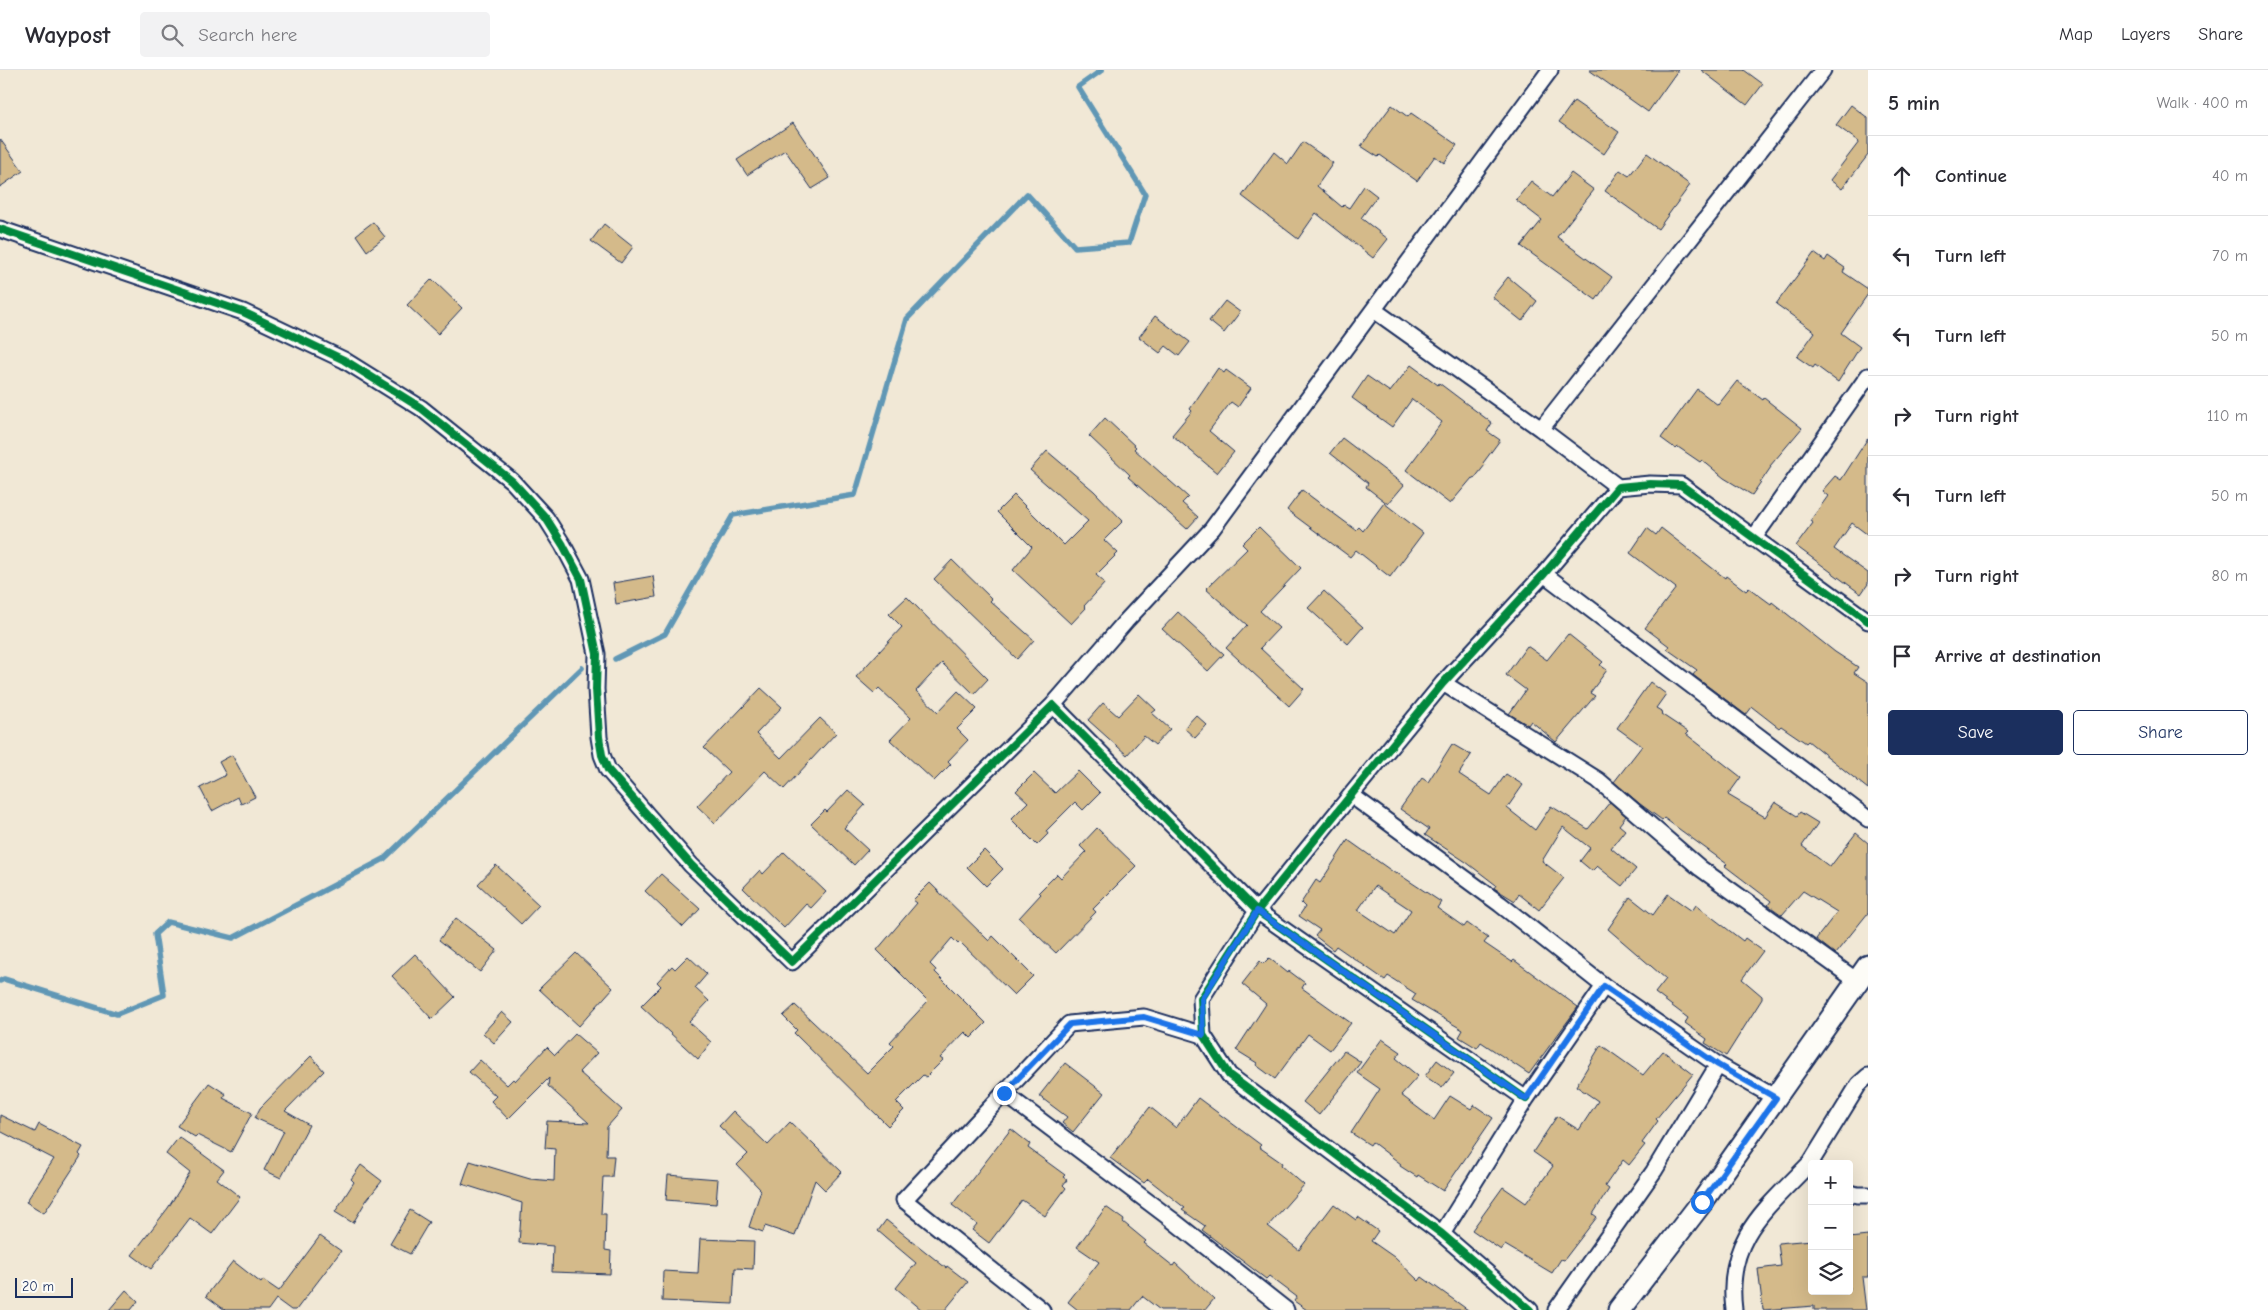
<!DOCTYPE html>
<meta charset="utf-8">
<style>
:root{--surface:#fff;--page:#f2f2f3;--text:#2b2b33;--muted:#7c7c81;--line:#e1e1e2;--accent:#1b2f5e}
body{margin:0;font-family:"Comic Neue",sans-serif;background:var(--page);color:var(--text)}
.controls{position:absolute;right:15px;bottom:15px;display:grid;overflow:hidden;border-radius:5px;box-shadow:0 5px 20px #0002}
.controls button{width:45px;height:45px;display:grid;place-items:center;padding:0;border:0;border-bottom:1px solid var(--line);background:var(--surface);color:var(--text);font:25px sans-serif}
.scale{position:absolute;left:15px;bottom:12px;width:58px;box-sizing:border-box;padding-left:5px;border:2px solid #1b2f5e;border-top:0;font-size:14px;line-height:18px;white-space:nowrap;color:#1b2f5e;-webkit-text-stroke:4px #fdfcf7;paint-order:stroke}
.stop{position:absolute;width:15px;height:15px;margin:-11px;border:4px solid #1a73e8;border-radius:50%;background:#fff}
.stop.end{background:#1a73e8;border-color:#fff;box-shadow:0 1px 5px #0008}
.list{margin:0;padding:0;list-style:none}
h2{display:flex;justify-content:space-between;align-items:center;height:65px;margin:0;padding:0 20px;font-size:21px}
h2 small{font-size:16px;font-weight:400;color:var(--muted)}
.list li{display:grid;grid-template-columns:32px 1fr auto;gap:15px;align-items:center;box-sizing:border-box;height:80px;padding:0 20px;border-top:1px solid var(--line)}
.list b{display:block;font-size:19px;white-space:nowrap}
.list em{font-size:16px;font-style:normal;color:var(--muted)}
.actions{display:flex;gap:10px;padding:15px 20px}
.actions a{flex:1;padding:11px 0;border:1px solid var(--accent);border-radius:5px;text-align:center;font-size:18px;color:var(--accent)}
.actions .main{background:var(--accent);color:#fff}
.icon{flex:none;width:28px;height:28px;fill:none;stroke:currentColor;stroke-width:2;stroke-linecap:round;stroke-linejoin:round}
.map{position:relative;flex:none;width:1868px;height:1240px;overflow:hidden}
header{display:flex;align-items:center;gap:30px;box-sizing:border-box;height:70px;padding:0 25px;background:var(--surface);border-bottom:1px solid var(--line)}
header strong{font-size:24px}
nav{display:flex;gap:28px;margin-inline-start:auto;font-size:18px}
.search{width:350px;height:45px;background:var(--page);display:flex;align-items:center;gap:12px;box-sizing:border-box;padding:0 18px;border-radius:5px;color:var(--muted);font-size:19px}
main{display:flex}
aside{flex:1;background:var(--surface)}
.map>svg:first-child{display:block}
</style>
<header>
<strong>Waypost</strong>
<div class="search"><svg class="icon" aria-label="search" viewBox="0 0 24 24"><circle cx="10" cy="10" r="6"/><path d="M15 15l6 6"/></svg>Search here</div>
<nav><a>Map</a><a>Layers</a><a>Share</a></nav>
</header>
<main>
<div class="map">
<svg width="1868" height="1240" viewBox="0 0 1868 1240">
<rect width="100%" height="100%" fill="#f1e8d6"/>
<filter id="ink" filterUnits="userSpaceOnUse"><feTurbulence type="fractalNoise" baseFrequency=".02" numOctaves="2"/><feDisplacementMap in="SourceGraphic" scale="10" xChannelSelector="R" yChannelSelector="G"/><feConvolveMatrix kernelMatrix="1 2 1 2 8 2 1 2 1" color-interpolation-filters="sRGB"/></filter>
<g filter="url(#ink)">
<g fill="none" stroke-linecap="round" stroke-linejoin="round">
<!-- stream -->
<path stroke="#6197b5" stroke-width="5.5" d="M 615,589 L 665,564 L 733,445 L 855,425 L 907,249 L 1027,124 L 1075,177 L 1129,173 L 1145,124 L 1078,17 L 1102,0
M 0,911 L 4,909 L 117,944 L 164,925 L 155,864 L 168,852 L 233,868 L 384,789 L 582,598"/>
</g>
<!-- building -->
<path fill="#d4ba8a" stroke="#1b2f5e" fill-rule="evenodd" d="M 1589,0 L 1678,0 L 1648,42 Z
M 1701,0 L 1744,0 L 1763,14 L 1747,35 Z
M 1574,31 L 1619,62 L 1604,84 L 1559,52 Z
M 1392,35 L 1408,47 L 1411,43 L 1457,75 L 1444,93 L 1435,86 L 1417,111 L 1380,85 L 1378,87 L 1361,76 Z
M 1851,35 L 1868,48 L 1868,85 L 1842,119 L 1830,110 L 1859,72 L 1836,55 Z
M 793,53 L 830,108 L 812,119 L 785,80 L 747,105 L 737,90 Z
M 0,69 L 23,101 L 0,117 Z
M 1303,72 L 1333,93 L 1317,116 L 1342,137 L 1344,135 L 1349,138 L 1364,116 L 1377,126 L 1361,148 L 1388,169 L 1373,188 L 1316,143 L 1298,169 L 1242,126 L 1274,82 L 1288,94 Z
M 1647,83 L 1690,115 L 1658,159 L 1605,121 L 1620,100 L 1629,106 Z
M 1571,103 L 1594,120 L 1557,167 L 1612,207 L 1596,230 L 1521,176 L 1542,150 L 1516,130 L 1531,111 L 1552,127 Z
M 373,152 L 385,167 L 367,181 L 356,165 Z
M 604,154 L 633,177 L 621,193 L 591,171 Z
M 1814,183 L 1825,191 L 1828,186 L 1845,198 L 1843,202 L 1868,219 L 1868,224 L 1841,263 L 1860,277 L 1838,312 L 1815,295 L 1813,298 L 1797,287 L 1815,262 L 1776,234 Z
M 1508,207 L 1537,231 L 1522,251 L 1492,227 Z
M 432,209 L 462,238 L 438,264 L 407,235 Z
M 1225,231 L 1240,242 L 1224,263 L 1209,251 Z
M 1155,246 L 1190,272 L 1179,286 L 1166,276 L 1160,283 L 1139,267 Z
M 1411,295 L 1438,315 L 1439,313 L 1492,353 L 1487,361 L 1500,370 L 1483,393 L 1485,395 L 1474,409 L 1472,408 L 1450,434 L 1406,400 L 1442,352 L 1412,329 L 1392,357 L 1352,328 L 1367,306 L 1390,322 Z
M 1218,298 L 1224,303 L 1226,300 L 1251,318 L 1238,337 L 1231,332 L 1209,361 L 1234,382 L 1217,403 L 1172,365 L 1192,341 L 1190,339 Z
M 1737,311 L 1763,330 L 1764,328 L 1802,358 L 1770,396 L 1771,397 L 1752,425 L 1724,408 L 1702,390 L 1700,392 L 1678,377 L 1676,379 L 1661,368 L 1697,319 L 1718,335 Z
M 1105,348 L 1136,377 L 1134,379 L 1188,427 L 1182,433 L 1198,447 L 1187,459 L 1128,407 L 1130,405 L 1089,366 Z
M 1342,368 L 1404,415 L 1388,434 L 1366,417 L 1368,413 L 1330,383 Z
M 1868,368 L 1868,465 L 1852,453 L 1834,479 L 1868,503 L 1868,514 L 1861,524 L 1796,476 L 1813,453 L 1810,451 L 1828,426 L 1822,421 L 1835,406 L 1841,410 Z
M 1047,381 L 1094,421 L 1123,451 L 1104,470 L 1118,483 L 1096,505 L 1105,513 L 1084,536 L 1086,538 L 1071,554 L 1013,500 L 1032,477 L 997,442 L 1014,425 L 1064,475 L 1088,451 L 1030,400 Z
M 1302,420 L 1356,460 L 1359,457 L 1363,461 L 1384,433 L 1423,463 L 1390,507 L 1356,480 L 1350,487 L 1287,440 Z
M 1259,457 L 1301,498 L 1260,541 L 1279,558 L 1260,578 L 1304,619 L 1289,636 L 1226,578 L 1247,555 L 1206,519 L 1247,479 L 1242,474 Z
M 1647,458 L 1656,465 L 1661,458 L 1725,508 L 1726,506 L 1746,521 L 1749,518 L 1771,534 L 1772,532 L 1835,582 L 1858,597 L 1854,603 L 1868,612 L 1868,719 L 1808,671 L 1806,673 L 1781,656 L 1779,658 L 1752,637 L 1746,645 L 1693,605 L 1697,600 L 1667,579 L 1669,576 L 1645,558 L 1676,518 L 1630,483 Z
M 952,490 L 992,529 L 990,531 L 1034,570 L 1017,589 L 934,509 Z
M 653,506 L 656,527 L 616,534 L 613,513 Z
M 1324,521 L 1363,557 L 1348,574 L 1308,538 Z
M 907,527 L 988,609 L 974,624 L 942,593 L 916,621 L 938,642 L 958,621 L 977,639 L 957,659 L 968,670 L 948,691 L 951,694 L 934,711 L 890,670 L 911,648 L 879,618 L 874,623 L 856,607 L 902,557 L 889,544 Z
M 1178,542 L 1224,584 L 1208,601 L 1162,559 Z
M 1568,564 L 1603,592 L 1600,595 L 1607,600 L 1590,623 L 1595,626 L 1556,672 L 1531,651 L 1528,655 L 1509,644 L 1526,620 L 1506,605 L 1527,576 L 1547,590 Z
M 1650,612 L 1666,624 L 1656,638 L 1663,642 L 1661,644 L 1688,662 L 1686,664 L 1741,707 L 1728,725 L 1765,747 L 1775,732 L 1797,746 L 1800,742 L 1818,753 L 1802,776 L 1830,797 L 1856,763 L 1868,773 L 1868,843 L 1835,884 L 1816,869 L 1837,842 L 1803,821 L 1782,845 L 1768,835 L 1771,831 L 1725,796 L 1727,794 L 1664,748 L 1662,750 L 1640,734 L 1614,712 L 1642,676 L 1617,658 Z
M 761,618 L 782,637 L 756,664 L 781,688 L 820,648 L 836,663 L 784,719 L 765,701 L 715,753 L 697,736 L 729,702 L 704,678 Z
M 1139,624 L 1156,640 L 1152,643 L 1170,659 L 1155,675 L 1144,666 L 1127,685 L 1088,650 L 1103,633 L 1118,646 Z
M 1196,645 L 1207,655 L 1195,668 L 1184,658 Z
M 1452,674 L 1471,685 L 1459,704 L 1491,725 L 1506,704 L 1523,715 L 1507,738 L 1535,760 L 1551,736 L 1588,759 L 1610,732 L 1626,746 L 1619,755 L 1625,760 L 1611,778 L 1636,799 L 1622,816 L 1597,796 L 1592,801 L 1580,791 L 1590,778 L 1563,757 L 1542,791 L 1564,808 L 1539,840 L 1519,824 L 1515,831 L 1494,818 L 1496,815 L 1466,792 L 1425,765 L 1429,759 L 1400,739 L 1422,708 L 1428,712 Z
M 232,685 L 255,727 L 241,734 L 238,727 L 212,741 L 200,718 L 226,705 L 219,692 Z
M 1078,701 L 1100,723 L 1083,740 L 1075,732 L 1046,761 L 1048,764 L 1037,775 L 1011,749 L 1028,732 L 1016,721 L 1034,703 L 1055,723 Z
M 848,720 L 865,735 L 844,758 L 868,780 L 854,795 L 811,754 L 825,740 L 827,742 Z
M 1097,758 L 1136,796 L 1093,839 L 1096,842 L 1056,883 L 1019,848 L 1041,824 L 1039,822 L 1057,804 L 1061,808 L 1086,782 L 1080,776 Z
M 1348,770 L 1396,804 L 1397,803 L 1441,832 L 1437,838 L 1464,857 L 1467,853 L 1488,868 L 1484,873 L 1512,892 L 1514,890 L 1578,937 L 1529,1004 L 1481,972 L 1477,978 L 1459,967 L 1463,960 L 1412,930 L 1416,924 L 1388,906 L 1385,910 L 1336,876 L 1333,880 L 1315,866 L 1320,860 L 1299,846 L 1305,837 L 1301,833 L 1316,810 L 1320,813 ZM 1375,816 L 1411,840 L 1395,865 L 1358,840 Z
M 984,780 L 1003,799 L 986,816 L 967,797 Z
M 784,782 L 826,822 L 811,838 L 806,834 L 784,858 L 743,818 L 760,800 L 763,804 Z
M 496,795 L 539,835 L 521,854 L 478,814 Z
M 661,804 L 700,839 L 683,857 L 645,821 Z
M 930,813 L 989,871 L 993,866 L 1033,906 L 1014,925 L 960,872 L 958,874 L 952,868 L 930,894 L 936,900 L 935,902 L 986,953 L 971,968 L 965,962 L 940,988 L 943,990 L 926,1007 L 923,1005 L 896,1032 L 904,1040 L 888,1056 L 794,963 L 797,960 L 783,946 L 795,935 L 867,1003 L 894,976 L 890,972 L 928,931 L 877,880 L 917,833 L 913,830 Z
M 1668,824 L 1692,841 L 1696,835 L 1743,871 L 1745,868 L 1763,881 L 1742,909 L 1762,926 L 1762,929 L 1726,986 L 1705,973 L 1707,969 L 1685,953 L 1688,948 L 1655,923 L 1666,909 L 1608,859 L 1630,827 L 1653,845 Z
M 456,848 L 497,880 L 480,902 L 439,870 Z
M 576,883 L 613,918 L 579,956 L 539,919 Z
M 415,884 L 455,927 L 432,949 L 392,906 Z
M 688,886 L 707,904 L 695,918 L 709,931 L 689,952 L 711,972 L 698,989 L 641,936 L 661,916 L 657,912 L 672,896 L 675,899 Z
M 1269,888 L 1288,903 L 1289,901 L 1305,913 L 1302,918 L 1351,953 L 1330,980 L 1308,964 L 1275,1009 L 1256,995 L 1257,993 L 1236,980 L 1266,934 L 1242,914 L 1260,891 L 1263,894 Z
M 502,942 L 513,952 L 494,973 L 483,963 Z
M 575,964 L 597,983 L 579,1002 L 622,1040 L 607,1057 L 606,1086 L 614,1086 L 612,1107 L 603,1107 L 601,1144 L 606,1144 L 605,1180 L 611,1181 L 610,1204 L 552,1202 L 553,1176 L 519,1173 L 522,1133 L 462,1114 L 470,1091 L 530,1109 L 554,1111 L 555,1079 L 545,1078 L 547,1051 L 589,1053 L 548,1016 L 549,1008 L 508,1049 L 491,1031 L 496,1026 L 469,1002 L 480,990 L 507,1015 L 513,1009 L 515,1011 L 547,977 L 555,985 Z
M 1382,969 L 1401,982 L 1396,988 L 1418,1006 L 1401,1025 L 1434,1050 L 1450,1026 L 1471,1039 L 1474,1035 L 1493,1048 L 1443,1121 L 1418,1105 L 1417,1107 L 1400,1096 L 1401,1094 L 1372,1072 L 1370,1075 L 1351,1063 L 1380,1019 L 1357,1003 Z
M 1601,975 L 1643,1005 L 1663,981 L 1693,1004 L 1656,1049 L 1658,1051 L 1642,1073 L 1645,1075 L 1629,1095 L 1623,1090 L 1605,1116 L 1609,1119 L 1593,1144 L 1597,1147 L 1564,1190 L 1561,1189 L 1552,1203 L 1505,1175 L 1501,1180 L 1472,1160 L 1503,1117 L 1526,1133 L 1553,1096 L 1533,1082 L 1557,1046 L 1579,1060 L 1598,1031 L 1576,1016 Z
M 1344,981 L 1361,992 L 1319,1045 L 1303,1032 Z
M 311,986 L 324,1001 L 285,1041 L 309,1055 L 281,1108 L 264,1100 L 284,1061 L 255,1048 L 260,1038 Z
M 1437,990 L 1454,1003 L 1442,1018 L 1425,1006 Z
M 1065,993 L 1104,1023 L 1073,1062 L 1062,1053 L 1067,1047 L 1039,1026 Z
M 209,1013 L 226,1024 L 223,1028 L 252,1043 L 231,1082 L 197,1065 L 195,1067 L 177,1056 Z
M 1198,1028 L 1261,1075 L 1259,1077 L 1282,1093 L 1281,1095 L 1304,1115 L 1268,1156 L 1299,1180 L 1334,1134 L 1356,1150 L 1358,1147 L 1378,1161 L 1371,1171 L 1394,1187 L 1419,1211 L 1422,1207 L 1468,1240 L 1307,1240 L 1294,1231 L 1297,1227 L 1269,1206 L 1266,1209 L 1202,1160 L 1205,1156 L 1182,1140 L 1185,1138 L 1148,1109 L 1144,1113 L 1110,1088 L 1150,1037 L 1176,1058 Z
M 733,1041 L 768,1075 L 790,1052 L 842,1102 L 825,1120 L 815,1110 L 795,1166 L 765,1156 L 763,1162 L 749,1157 L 761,1120 L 737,1095 L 748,1084 L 719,1056 Z
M 0,1045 L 35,1062 L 39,1054 L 83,1077 L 79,1084 L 81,1086 L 44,1143 L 26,1132 L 54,1089 L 0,1061 Z
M 1011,1059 L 1030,1074 L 1028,1078 L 1065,1105 L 1063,1107 L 1067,1110 L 1063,1115 L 1066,1118 L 1045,1146 L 1022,1130 L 989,1173 L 972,1160 L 977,1154 L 952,1135 Z
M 179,1067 L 224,1100 L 217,1109 L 240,1127 L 212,1164 L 190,1148 L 151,1199 L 132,1185 L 168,1138 L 190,1103 L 166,1084 Z
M 361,1095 L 382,1111 L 366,1131 L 353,1153 L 335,1142 L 354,1112 L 351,1109 Z
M 668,1105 L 718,1109 L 716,1134 L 666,1130 Z
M 1106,1137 L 1124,1150 L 1123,1152 L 1146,1171 L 1144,1173 L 1173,1196 L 1175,1193 L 1214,1229 L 1205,1240 L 1160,1240 L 1142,1226 L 1131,1240 L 1078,1240 L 1068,1232 L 1099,1192 L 1077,1177 Z
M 410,1140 L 429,1152 L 410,1184 L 390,1174 Z
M 886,1150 L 946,1198 L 947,1196 L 968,1212 L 945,1240 L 922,1240 L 896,1218 L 916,1193 L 878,1161 Z
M 320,1166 L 341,1181 L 296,1240 L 291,1240 L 276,1229 L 268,1240 L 225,1240 L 206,1226 L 233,1191 L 261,1213 L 263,1210 L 279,1221 Z
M 1868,1166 L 1868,1207 L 1862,1207 L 1866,1240 L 1814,1240 L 1814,1236 L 1763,1240 L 1758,1199 L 1781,1196 L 1778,1173 L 1812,1170 L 1812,1221 L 1849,1221 L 1849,1168 Z
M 700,1169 L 754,1171 L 753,1199 L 735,1198 L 733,1234 L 662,1231 L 663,1201 L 698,1203 Z
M 126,1220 L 138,1231 L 131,1240 L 109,1240 Z"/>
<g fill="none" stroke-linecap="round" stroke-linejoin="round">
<defs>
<path id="street" d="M 0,159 L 243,242 L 344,290 L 421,338 L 512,411 L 546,448 L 563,475 L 581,509 L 597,584 L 596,619 L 599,667 L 602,685 L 608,700 L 691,795 L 792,892 L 1053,635 L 1257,841 L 1526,1029
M 1374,240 L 1541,359 L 1618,417
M 1541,359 L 1823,0
M 1753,469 L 1868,306
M 1544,504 L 1868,749
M 1443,613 L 1598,710 L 1700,798 L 1857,911
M 1053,635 L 1126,551 L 1212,459 L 1550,0
M 1351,725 L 1500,834 L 1604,916 L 1718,995 L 1776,1028
M 1004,1023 L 1069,954 L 1144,947 L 1203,965
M 1813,1094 L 1811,1092 L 1859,1014 L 1868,1006
M 1849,1123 L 1858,1125 L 1868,1125
M 1442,1164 L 1526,1029 L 1604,916
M 1042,1240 L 904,1130 L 1004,1023 L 1171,1149 L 1286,1240
M 1530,1240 L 1442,1164 L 1229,1005 L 1203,965 L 1201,929 L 1257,841 L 1351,725 L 1443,613 L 1544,504 L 1618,417 L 1650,414 L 1681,415 L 1868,551
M 1556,1240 L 1654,1101 L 1718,995
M 1734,1240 C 1725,1168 1766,1139 1811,1092"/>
<path id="secondary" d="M 1619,1240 L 1702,1132 L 1868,896"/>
</defs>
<!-- street casing -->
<use href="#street" stroke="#1b2f5e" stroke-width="19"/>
<!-- secondary casing -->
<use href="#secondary" stroke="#1b2f5e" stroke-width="25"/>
<!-- street -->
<use href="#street" stroke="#fdfcf7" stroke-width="15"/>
<!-- secondary -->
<use href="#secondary" stroke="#fdfcf7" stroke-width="21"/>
<defs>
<path id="cycleway" d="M 0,159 L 243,242 L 344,290 L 421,338 L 512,411 L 546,448 L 563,475 L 581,509 L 597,584 L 596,619 L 599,667 L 602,685 L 608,700 L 691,795 L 792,892 L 1053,635 L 1257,841 L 1526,1029
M 1530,1240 L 1442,1164 L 1229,1005 L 1203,965 L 1201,929 L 1257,841 L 1351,725 L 1443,613 L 1544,504 L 1618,417 L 1650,414 L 1681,415 L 1868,551"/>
</defs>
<!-- cycleway casing -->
<use href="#cycleway" stroke="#fdfcf7" stroke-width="11"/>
<!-- cycleway -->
<use href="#cycleway" stroke="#00873e" stroke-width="8"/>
</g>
</g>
<g fill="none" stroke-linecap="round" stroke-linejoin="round" filter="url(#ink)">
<!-- route -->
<path stroke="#1a73e8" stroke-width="6" d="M 1004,1023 L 1070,954 L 1144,947 L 1203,965 L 1202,929 L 1257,841 L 1526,1029 L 1604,916 L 1718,995 L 1776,1028 L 1702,1132"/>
</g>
</svg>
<div class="controls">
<button>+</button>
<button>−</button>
<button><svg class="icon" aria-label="layers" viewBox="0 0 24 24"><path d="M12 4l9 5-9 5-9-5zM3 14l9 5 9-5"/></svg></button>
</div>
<div class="scale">20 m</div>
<div class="stop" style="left:1702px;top:1132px"></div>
<div class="stop end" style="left:1004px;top:1023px"></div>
</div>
<aside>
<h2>5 min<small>Walk · 400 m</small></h2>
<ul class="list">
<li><svg class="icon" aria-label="ahead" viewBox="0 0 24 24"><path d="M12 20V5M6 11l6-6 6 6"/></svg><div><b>Continue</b></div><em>40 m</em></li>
<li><svg class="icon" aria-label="left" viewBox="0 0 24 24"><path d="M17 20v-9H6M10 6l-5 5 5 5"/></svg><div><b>Turn left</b></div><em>70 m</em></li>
<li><svg class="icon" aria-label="left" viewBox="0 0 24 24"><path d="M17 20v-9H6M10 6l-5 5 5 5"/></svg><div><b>Turn left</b></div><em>50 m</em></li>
<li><svg class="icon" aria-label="right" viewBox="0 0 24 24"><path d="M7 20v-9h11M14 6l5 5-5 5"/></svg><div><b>Turn right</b></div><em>110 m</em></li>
<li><svg class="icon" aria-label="left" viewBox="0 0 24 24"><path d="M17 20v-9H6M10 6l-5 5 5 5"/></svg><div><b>Turn left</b></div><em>50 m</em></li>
<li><svg class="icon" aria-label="right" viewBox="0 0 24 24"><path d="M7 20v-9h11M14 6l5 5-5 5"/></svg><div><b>Turn right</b></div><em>80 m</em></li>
<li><svg class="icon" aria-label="arrive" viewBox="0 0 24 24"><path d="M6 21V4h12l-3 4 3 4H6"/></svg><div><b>Arrive at destination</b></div></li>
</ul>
<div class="actions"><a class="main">Save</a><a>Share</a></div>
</aside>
</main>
